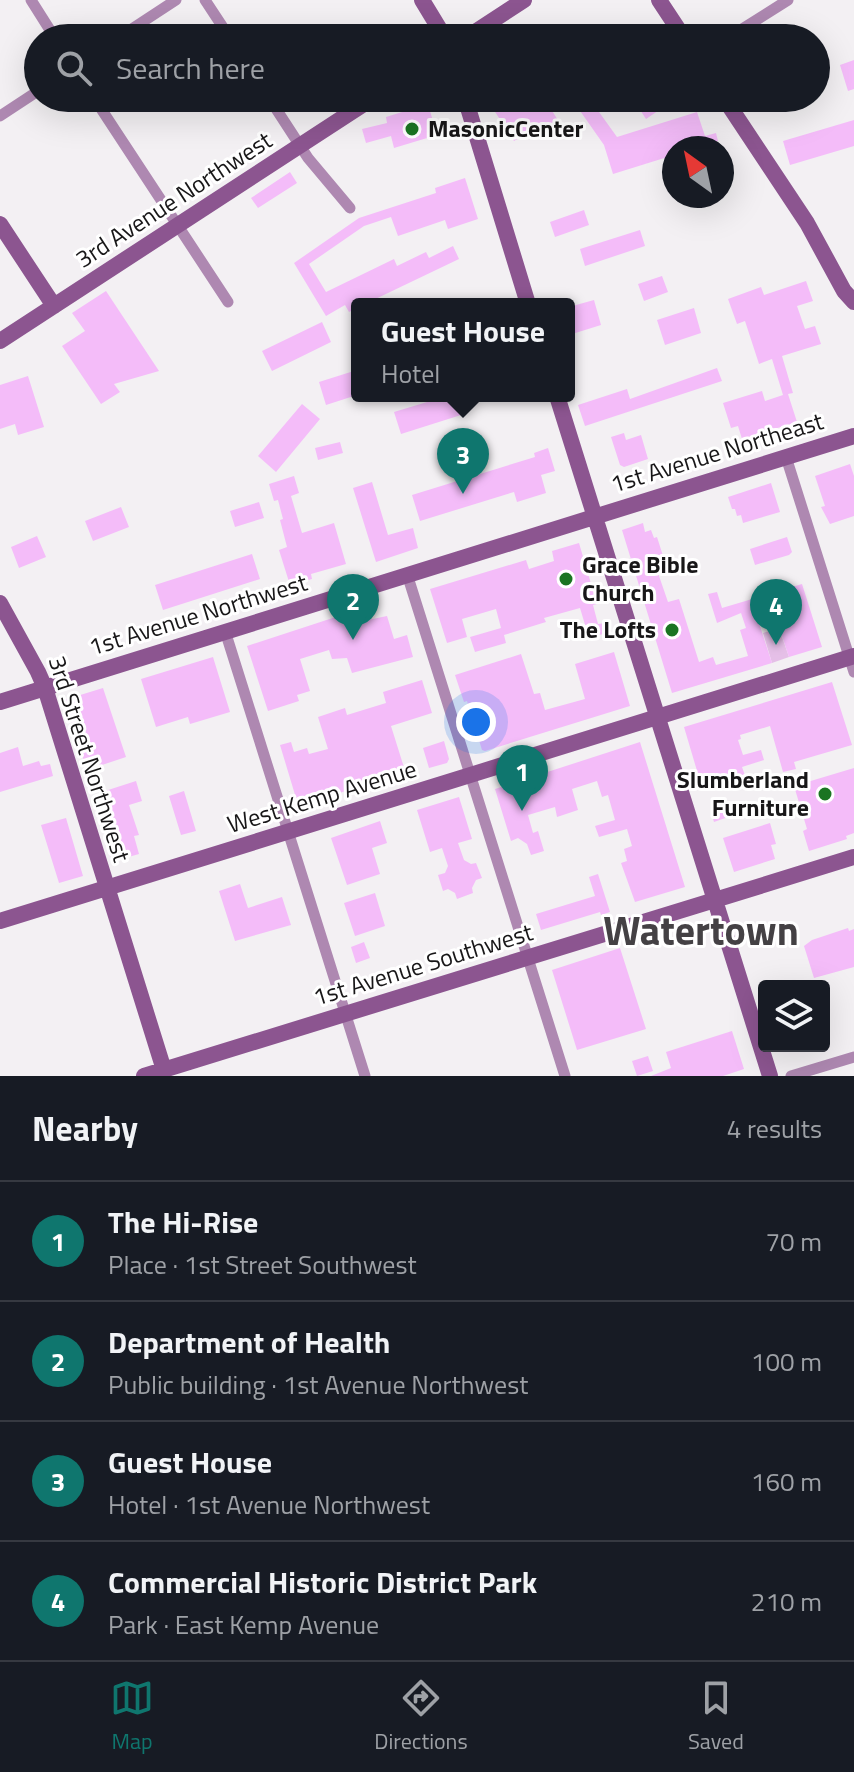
<!DOCTYPE html>
<meta charset="utf-8">
<style>
:root{--surface:#171b24;--page:#20242c;--text:#f1f3f6;--muted:#9ea1a6;--line:#363941;--accent:#0f766e}
body{margin:0;font-family:"Titillium Web",sans-serif;background:var(--page);color:var(--text)}
.controls{position:absolute;right:24px;bottom:24px;display:grid;overflow:hidden;border-radius:8px;box-shadow:0 8px 32px #0002}
.controls button{width:72px;height:72px;display:grid;place-items:center;padding:0;border:0;border-bottom:2px solid var(--line);background:var(--surface);color:var(--text);font:40px sans-serif}
.compass{position:absolute;left:662px;top:136px;width:72px;height:72px;border-radius:50%;background:var(--surface);box-shadow:0 8px 32px #0002;rotate:327deg}
.you{position:absolute;left:476px;top:722px;width:28px;height:28px;margin:-20px;border:6px solid #fff;border-radius:50%;background:#1a73e8;box-shadow:0 0 0 12px #1a73e833}
.badge{display:grid;place-items:center;width:52px;height:52px;border-radius:50%;background:var(--accent);color:#fff;font-size:26px;font-weight:700}
.pin{position:absolute;translate:-50% -66px;filter:drop-shadow(0 2px 4px #0008)}
.pin::after{content:'';position:absolute;top:42px;width:28px;height:24px;background:inherit;clip-path:polygon(0 0,100% 0,50% 100%)}
.popup{position:absolute;left:351px;top:298px;width:224px;height:104px;box-sizing:border-box;display:grid;place-content:center;border-radius:8px;background:var(--surface);filter:drop-shadow(0 2px 6px #0005);font-size:26px;white-space:nowrap;color:var(--muted)}
.popup b{font-size:30px;color:var(--text)}
.popup::after{content:'';position:absolute;left:50%;top:100%;margin-left:-16px;border:16px solid transparent;border-top-color:var(--surface)}
.list{margin:0;padding:0;list-style:none}
h2{display:flex;justify-content:space-between;align-items:center;height:104px;margin:0;padding:0 32px;font-size:34px}
h2 small{font-size:26px;font-weight:400;color:var(--muted)}
.list li{display:grid;grid-template-columns:52px 1fr auto;gap:24px;align-items:center;box-sizing:border-box;height:120px;padding:0 32px;border-top:2px solid var(--line)}
.list b{display:block;font-size:30px;white-space:nowrap}
.list p{margin:0;font-size:26px;white-space:nowrap;color:var(--muted)}
.list em{font-size:26px;font-style:normal;color:var(--muted)}
.icon{flex:none;width:44px;height:44px;fill:none;stroke:currentColor;stroke-width:2;stroke-linecap:round;stroke-linejoin:round}
.map{position:relative;flex:none;width:854px;height:1076px;overflow:hidden}
.search{position:absolute;background:var(--surface);box-shadow:0 8px 32px #0002;left:24px;right:24px;top:24px;height:88px;display:flex;align-items:center;gap:20px;box-sizing:border-box;padding:0 28px;border-radius:44px;color:var(--muted);font-size:30px}
.sheet{height:584px;background:var(--surface)}
nav{display:flex;justify-content:space-around;align-items:center;box-sizing:border-box;height:112px;border-top:2px solid var(--line);background:var(--surface);font-size:22px;color:var(--muted)}
nav a{display:grid;justify-items:center;gap:4px}
nav .on{color:var(--accent)}
.map>svg:first-child{display:block}
</style>
<div class="map">
<svg width="854" height="1076" viewBox="0 0 854 1076">
<rect width="100%" height="100%" fill="#f3f0f3"/>
<!-- green -->
<path fill="#e5bfe7" d="M 779,628 L 789,657 L 772,663 L 763,633 Z"/>
<!-- building -->
<path fill="#f4bcf9" d="M 854,60 L 854,89 L 848,91 L 840,65 Z
M 486,98 L 544,98 L 561,125 L 541,138 L 535,128 L 514,141 Z
M 571,98 L 589,98 L 617,137 L 697,112 L 705,136 L 716,133 L 718,141 L 697,148 L 674,148 L 674,155 L 613,174 L 604,145 Z
M 642,98 L 677,98 L 646,119 L 635,102 Z
M 428,104 L 437,135 L 394,148 L 391,136 L 366,143 L 362,129 L 387,123 L 386,117 Z
M 854,120 L 854,146 L 790,165 L 783,141 Z
M 290,172 L 297,183 L 258,208 L 251,198 Z
M 465,178 L 478,219 L 448,229 L 445,220 L 398,236 L 391,217 L 364,226 L 309,264 L 326,292 L 394,259 L 397,266 L 426,252 L 429,258 L 453,246 L 459,259 L 365,304 L 357,304 L 357,308 L 349,312 L 345,305 L 326,316 L 294,263 L 359,218 L 436,193 L 435,188 Z
M 584,210 L 589,225 L 555,237 L 550,222 Z
M 640,230 L 645,246 L 585,266 L 580,249 Z
M 662,276 L 668,292 L 644,301 L 638,284 Z
M 806,281 L 813,301 L 797,306 L 805,329 L 815,326 L 821,344 L 782,356 L 793,393 L 788,394 L 797,422 L 742,439 L 738,426 L 731,428 L 723,403 L 762,391 L 765,401 L 783,395 L 772,359 L 759,364 L 745,321 L 737,324 L 728,299 L 761,287 L 764,295 Z
M 106,291 L 159,371 L 114,384 L 120,392 L 101,404 L 62,346 L 85,331 L 72,313 Z
M 594,300 L 601,325 L 569,335 L 569,307 Z
M 694,308 L 701,333 L 665,345 L 657,320 Z
M 322,322 L 331,342 L 272,371 L 262,351 Z
M 717,368 L 722,381 L 585,426 L 578,405 L 627,389 L 630,399 Z
M 357,370 L 357,395 L 326,405 L 319,382 Z
M 28,376 L 44,427 L 18,435 L 15,424 L 0,429 L 0,385 Z
M 447,396 L 455,396 L 461,415 L 401,434 L 394,412 Z
M 302,404 L 320,419 L 276,472 L 258,456 Z
M 624,433 L 626,440 L 641,435 L 648,459 L 624,467 L 620,465 L 611,437 Z
M 340,442 L 343,453 L 318,460 L 315,448 Z
M 548,448 L 555,471 L 541,475 L 546,493 L 517,502 L 514,492 L 420,521 L 412,495 L 535,457 L 534,453 Z
M 850,464 L 854,476 L 854,516 L 830,524 L 821,507 L 825,506 L 815,476 Z
M 294,476 L 299,493 L 291,496 L 302,533 L 334,523 L 346,564 L 311,574 L 312,579 L 290,585 L 279,550 L 287,547 L 280,520 L 283,519 L 278,500 L 274,501 L 269,484 Z
M 372,482 L 388,535 L 413,528 L 418,548 L 376,562 L 353,488 Z
M 771,483 L 780,512 L 743,523 L 741,515 L 737,516 L 735,509 L 732,509 L 728,497 Z
M 259,502 L 264,518 L 235,527 L 230,511 Z
M 121,507 L 129,527 L 93,541 L 85,521 Z
M 643,523 L 645,532 L 651,530 L 654,538 L 657,537 L 664,559 L 668,558 L 671,569 L 658,573 L 668,602 L 679,599 L 699,662 L 713,657 L 716,665 L 748,656 L 740,630 L 746,628 L 741,613 L 717,623 L 708,594 L 717,592 L 722,608 L 802,584 L 822,647 L 789,657 L 775,615 L 758,620 L 772,663 L 672,693 L 622,530 Z
M 37,536 L 46,557 L 19,568 L 11,547 Z
M 787,537 L 792,552 L 789,555 L 755,565 L 750,549 Z
M 579,543 L 597,604 L 593,605 L 598,624 L 605,623 L 607,633 L 584,639 L 581,629 L 586,628 L 580,608 L 544,618 L 546,622 L 504,635 L 506,643 L 475,652 L 470,637 L 501,628 L 496,609 L 462,619 L 467,637 L 447,643 L 430,589 L 526,560 L 529,569 L 554,561 L 552,551 Z
M 252,554 L 260,579 L 163,610 L 155,585 Z
M 354,611 L 358,622 L 387,616 L 394,639 L 407,635 L 413,657 L 352,673 L 347,658 L 332,659 L 329,650 L 300,659 L 310,691 L 297,695 L 299,701 L 268,711 L 247,646 Z
M 614,652 L 630,706 L 485,751 L 482,750 L 467,701 L 464,702 L 455,675 L 521,654 L 534,694 L 540,693 L 545,710 L 585,699 L 575,664 Z
M 213,657 L 230,712 L 190,724 L 188,717 L 156,727 L 141,679 Z
M 422,680 L 432,713 L 391,726 L 407,777 L 351,794 L 349,790 L 313,801 L 296,798 L 280,745 L 291,742 L 294,752 L 307,748 L 309,754 L 328,749 L 318,717 L 345,708 L 347,715 L 386,703 L 383,692 Z
M 832,682 L 852,745 L 794,762 L 796,769 L 783,772 L 770,726 L 740,735 L 741,739 L 738,740 L 743,755 L 761,750 L 764,760 L 742,767 L 746,778 L 703,791 L 684,727 Z
M 103,688 L 126,757 L 87,770 L 64,700 Z
M 444,741 L 449,759 L 447,763 L 429,768 L 423,748 Z
M 640,742 L 685,887 L 635,902 L 621,863 L 627,861 L 624,849 L 632,846 L 627,829 L 599,837 L 595,826 L 615,820 L 608,795 L 602,797 L 597,781 L 572,789 L 578,810 L 557,817 L 555,807 L 528,815 L 533,833 L 538,831 L 544,851 L 531,855 L 527,844 L 518,838 L 511,841 L 495,789 Z
M 18,747 L 23,766 L 39,761 L 41,766 L 50,764 L 53,776 L 0,792 L 0,753 Z
M 854,768 L 854,833 L 846,836 L 847,839 L 809,851 L 803,831 L 807,829 L 794,786 Z
M 136,781 L 142,801 L 129,805 L 139,835 L 134,836 L 139,854 L 118,860 L 106,823 L 114,821 L 105,791 Z
M 184,791 L 196,831 L 181,835 L 169,796 Z
M 459,797 L 472,839 L 458,843 L 464,860 L 471,864 L 476,863 L 482,878 L 476,880 L 472,888 L 473,893 L 457,899 L 455,893 L 448,889 L 443,891 L 438,875 L 445,873 L 448,866 L 442,848 L 430,852 L 417,810 Z
M 731,805 L 734,815 L 714,822 L 711,812 Z
M 66,818 L 83,876 L 59,883 L 41,825 Z
M 380,821 L 387,843 L 372,848 L 380,874 L 347,885 L 331,838 Z
M 770,823 L 776,844 L 771,845 L 775,859 L 734,872 L 723,838 Z
M 598,874 L 610,912 L 601,915 L 600,912 L 541,930 L 536,914 L 595,896 L 589,877 Z
M 240,884 L 248,908 L 282,897 L 291,925 L 235,941 L 219,891 Z
M 375,893 L 385,926 L 355,936 L 344,903 Z
M 848,928 L 849,931 L 854,929 L 854,967 L 814,978 L 804,946 L 812,940 Z
M 364,942 L 370,958 L 356,963 L 351,947 Z
M 620,948 L 646,1029 L 577,1050 L 552,970 Z
M 732,1031 L 744,1069 L 723,1076 L 651,1076 L 671,1068 L 666,1052 Z
M 648,1056 L 653,1071 L 637,1076 L 632,1061 Z"/>
<g fill="none" stroke-linecap="round" stroke-linejoin="round">
<!-- street -->
<path stroke="#ae88b1" stroke-width="11" d="M 31,0 L 55,38
M 205,0 L 230,38
M 118,38 L 176,0
M 728,38 L 788,0
M 94,98 L 228,302
M 269,98 L 308,158 L 350,208
M 0,116 L 38,91
M 786,457 L 854,672
M 407,574 L 565,1076
M 225,631 L 365,1076
M 791,1076 L 854,1057"/>
<!-- secondary -->
<path stroke="#8c5590" stroke-width="16" d="M 422,0 L 445,38
M 659,0 L 684,38
M 466,38 L 524,0
M 465,98 L 528,304
M 724,98 L 807,223 L 844,291 L 854,302
M 0,224 L 54,306
M 0,341 L 373,98
M 557,396 L 770,1076
M 0,603 L 38,672 L 45,688 L 164,1070
M 0,702 L 854,436
M 0,921 L 854,656
M 144,1076 L 854,857"/>
</g>
<!-- markers -->
<g fill="#1a7422" stroke="#fff" stroke-width="3">
<circle cx="412" cy="129" r="8"/>
<circle cx="566" cy="579" r="8"/>
<circle cx="672" cy="630" r="8"/>
<circle cx="825" cy="794" r="8"/>
</g>
<g text-anchor="middle" stroke-width="6" stroke-linejoin="round" paint-order="stroke">
<!-- poi labels -->
<g font-size="24" font-weight="bold" fill="#181718" stroke="#fff" text-anchor="start">
<text x="428" y="137">MasonicCenter</text>
<text x="582" y="573">Grace Bible<tspan x="582" dy="28">Church</tspan></text>
<text x="656" y="638" text-anchor="end">The Lofts</text>
<text x="809" y="788" text-anchor="end">Slumberland<tspan x="809" dy="28">Furniture</tspan></text>
</g>
<!-- street labels -->
<g font-size="24" fill="#181718" stroke="#fff">
<text transform="translate(174 200) rotate(-33)" y="8">3rd Avenue Northwest</text>
<text transform="translate(717 453) rotate(-17)" y="8">1st Avenue Northeast</text>
<text transform="translate(198 615) rotate(-17)" y="8">1st Avenue Northwest</text>
<text transform="translate(89 759) rotate(72)" y="8">3rd Street Northwest</text>
<text transform="translate(322 797) rotate(-17)" y="8">West Kemp Avenue</text>
<text transform="translate(423 965) rotate(-17)" y="8">1st Avenue Southwest</text>
</g>
<!-- town labels -->
<g font-size="40" font-weight="bold" fill="#444144" stroke="#fff">
<text x="701" y="945">Watertown</text>
</g>
</g>
</svg>
<div class="controls">
<button><svg class="icon" aria-label="layers" viewBox="0 0 24 24"><path d="M12 4l9 5-9 5-9-5zM3 14l9 5 9-5"/></svg></button>
</div>
<svg class="compass" viewBox="-18 -18 36 36"><path d="M0-13l5 13h-10z" fill="#e53935"/><path d="M0 13l5-13h-10z" fill="#9ea1a6"/></svg>
<div class="you"></div>
<div class="pin badge" style="left:522px;top:811px">1</div>
<div class="pin badge" style="left:353px;top:640px">2</div>
<div class="pin badge" style="left:463px;top:494px">3</div>
<div class="popup"><b>Guest House</b>Hotel</div>
<div class="pin badge" style="left:776px;top:645px">4</div>
<div class="search"><svg class="icon" aria-label="search" viewBox="0 0 24 24"><circle cx="10" cy="10" r="6"/><path d="M15 15l6 6"/></svg>Search here</div>
</div>
<section class="sheet">
<h2>Nearby<small>4 results</small></h2>
<ul class="list">
<li><span class="badge">1</span><div><b>The Hi-Rise</b><p>Place · 1st Street Southwest</p></div><em>70 m</em></li>
<li><span class="badge">2</span><div><b>Department of Health</b><p>Public building · 1st Avenue Northwest</p></div><em>100 m</em></li>
<li><span class="badge">3</span><div><b>Guest House</b><p>Hotel · 1st Avenue Northwest</p></div><em>160 m</em></li>
<li><span class="badge">4</span><div><b>Commercial Historic District Park</b><p>Park · East Kemp Avenue</p></div><em>210 m</em></li>
</ul>
</section>
<nav>
<a class="on"><svg class="icon" aria-label="map" viewBox="0 0 24 24"><path d="M3 6l6-2 6 2 6-2v14l-6 2-6-2-6 2zM9 4v14M15 6v14"/></svg>Map</a>
<a><svg class="icon" aria-label="directions" viewBox="0 0 24 24"><path d="M12 3l9 9-9 9-9-9zM9 14v-3h6M13 9l2 2-2 2"/></svg>Directions</a>
<a><svg class="icon" aria-label="saved" viewBox="0 0 24 24"><path d="M7 4h10v16l-5-4-5 4z"/></svg>Saved</a>
</nav>
